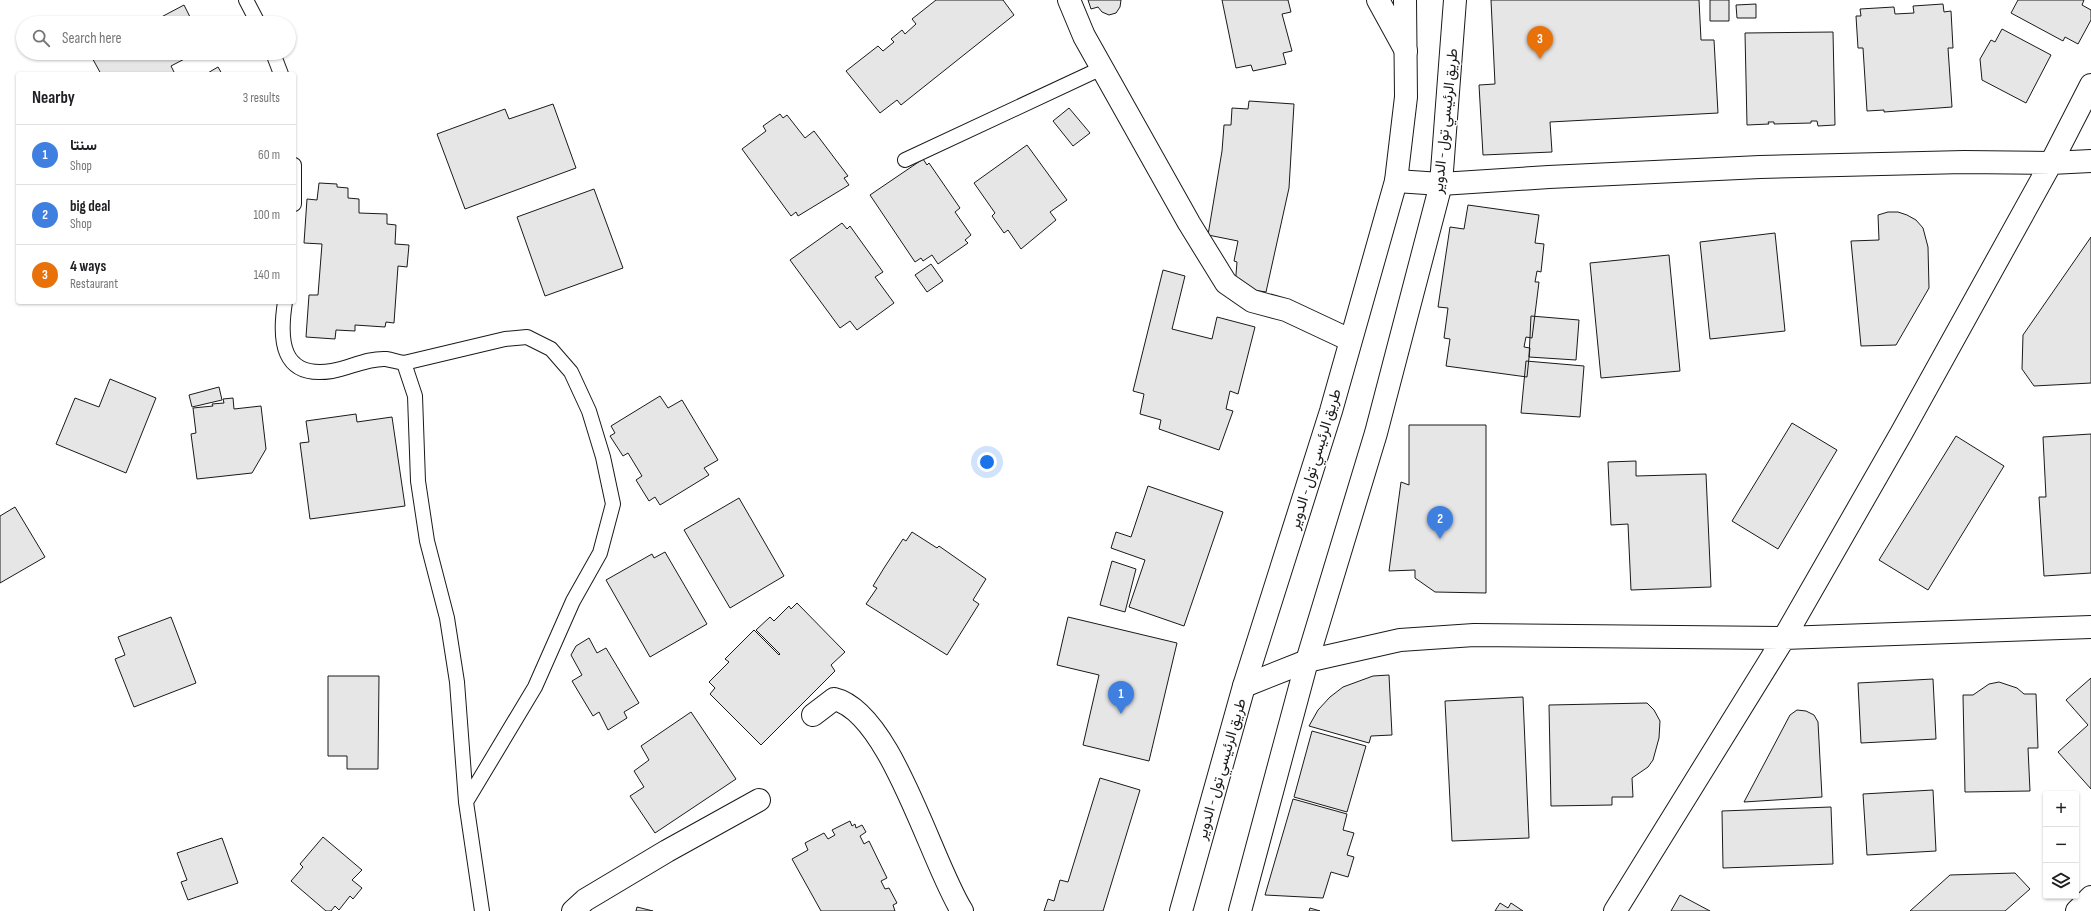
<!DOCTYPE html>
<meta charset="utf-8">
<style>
:root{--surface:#fff;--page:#f2f2f2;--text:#202124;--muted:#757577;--line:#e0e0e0;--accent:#c62828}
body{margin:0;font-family:"Sofia Sans Condensed",Vazirmatn,sans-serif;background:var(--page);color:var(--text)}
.controls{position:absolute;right:12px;bottom:12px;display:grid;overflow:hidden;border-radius:4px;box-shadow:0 1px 3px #0004}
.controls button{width:36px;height:36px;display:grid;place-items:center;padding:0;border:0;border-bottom:1px solid var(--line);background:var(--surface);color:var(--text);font:20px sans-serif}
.you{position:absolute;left:987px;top:462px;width:14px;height:14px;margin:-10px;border:3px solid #fff;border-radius:50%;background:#1a73e8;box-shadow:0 0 0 6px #1a73e833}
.badge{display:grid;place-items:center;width:26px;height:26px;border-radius:50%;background:var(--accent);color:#fff;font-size:13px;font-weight:700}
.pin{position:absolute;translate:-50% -33px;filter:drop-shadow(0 1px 2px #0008)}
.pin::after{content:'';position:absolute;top:21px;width:14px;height:12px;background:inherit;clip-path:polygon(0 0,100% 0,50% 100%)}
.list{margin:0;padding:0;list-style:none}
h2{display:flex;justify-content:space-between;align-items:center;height:52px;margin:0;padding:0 16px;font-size:17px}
h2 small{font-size:13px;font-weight:400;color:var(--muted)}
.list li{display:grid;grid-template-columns:26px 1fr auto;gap:12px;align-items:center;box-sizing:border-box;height:60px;padding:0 16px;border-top:1px solid var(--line)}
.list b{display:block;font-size:15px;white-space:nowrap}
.list p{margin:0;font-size:13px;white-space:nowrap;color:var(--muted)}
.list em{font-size:13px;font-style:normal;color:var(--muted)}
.icon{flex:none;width:22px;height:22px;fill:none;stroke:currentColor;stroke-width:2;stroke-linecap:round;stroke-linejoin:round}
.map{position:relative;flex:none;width:2091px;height:911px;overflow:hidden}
.search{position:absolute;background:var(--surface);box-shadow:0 1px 3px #0004;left:16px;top:16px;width:280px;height:44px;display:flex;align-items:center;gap:10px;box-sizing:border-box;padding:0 14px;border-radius:22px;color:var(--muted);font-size:15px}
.panel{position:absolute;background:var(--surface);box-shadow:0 1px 3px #0004;left:16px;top:72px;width:280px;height:232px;border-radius:4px}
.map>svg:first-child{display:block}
</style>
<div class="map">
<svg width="2091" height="911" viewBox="0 0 2091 911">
<rect width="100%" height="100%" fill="#fff"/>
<!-- building -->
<path fill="#e6e6e6" stroke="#1a1a1a" d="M 936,0 L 1003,0 L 1014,15 L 901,105 L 897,100 L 880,113 L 846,71 L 878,46 L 883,51 L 894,42 L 891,39 L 902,30 L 905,34 L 916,24 L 912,19 Z
M 1088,0 L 1121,0 L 1120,7 L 1116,13 L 1109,15 L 1102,12 L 1098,7 L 1091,9 Z
M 1222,0 L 1288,0 L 1291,12 L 1282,14 L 1292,51 L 1283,53 L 1286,64 L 1253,71 L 1251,65 L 1236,68 Z
M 1491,0 L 1699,0 L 1701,40 L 1714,40 L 1718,113 L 1550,122 L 1552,152 L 1483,155 L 1479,85 L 1495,84 Z
M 1710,0 L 1729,0 L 1729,21 L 1710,21 Z
M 2018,0 L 2084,0 L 2082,5 L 2091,10 L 2091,20 L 2078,44 L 2065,37 L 2063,41 L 2011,13 Z
M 1756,4 L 1756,18 L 1737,18 L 1736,5 Z
M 1943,4 L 1944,12 L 1951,11 L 1953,48 L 1948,48 L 1952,107 L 1884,112 L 1884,110 L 1867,111 L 1863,48 L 1858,48 L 1856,16 L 1861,16 L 1860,9 L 1894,7 L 1895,14 L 1914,13 L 1913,6 Z
M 184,5 L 193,23 L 150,23 Z
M 2002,29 L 2051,55 L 2026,103 L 1982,80 L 1980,59 L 1991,40 L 1995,42 Z
M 1833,32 L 1835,125 L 1818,126 L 1817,121 L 1811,121 L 1811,123 L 1774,124 L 1774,122 L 1768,122 L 1769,124 L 1747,125 L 1745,33 Z
M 92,53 L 196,53 L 171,66 L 175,74 L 101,74 L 90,54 Z
M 218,67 L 222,74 L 206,74 Z
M 1249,101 L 1294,104 L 1289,188 L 1266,292 L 1235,287 L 1237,262 L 1234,261 L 1238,241 L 1208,235 L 1222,151 L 1224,125 L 1231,125 L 1232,108 L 1248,109 Z
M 553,104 L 576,168 L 465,209 L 437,134 L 505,109 L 509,119 Z
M 1069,108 L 1090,133 L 1073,146 L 1053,121 Z
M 780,114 L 783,118 L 787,115 L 805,138 L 814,131 L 848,176 L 844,178 L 849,185 L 798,216 L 796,212 L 791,216 L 742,149 L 766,131 L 763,126 Z
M 1027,145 L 1067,200 L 1050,212 L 1056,220 L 1021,249 L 1008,230 L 1004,233 L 992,216 L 995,213 L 974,183 Z
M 923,159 L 927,165 L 929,163 L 960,208 L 955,212 L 971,235 L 965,240 L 968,243 L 938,264 L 932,255 L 923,261 L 921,258 L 915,262 L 870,195 Z
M 319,183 L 337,184 L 337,187 L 348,188 L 348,198 L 359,199 L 359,213 L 387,214 L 387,224 L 396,225 L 395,244 L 409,245 L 407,267 L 398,266 L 394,323 L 386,322 L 385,327 L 355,325 L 355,331 L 336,330 L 335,339 L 306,337 L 309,295 L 318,295 L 322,244 L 304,243 L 307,199 L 317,200 Z
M 594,189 L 623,268 L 545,296 L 517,217 Z
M 1468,205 L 1539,215 L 1535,243 L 1544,244 L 1541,272 L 1537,271 L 1535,282 L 1539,282 L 1532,338 L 1526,337 L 1524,347 L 1530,348 L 1527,377 L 1446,366 L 1450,339 L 1444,338 L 1448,308 L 1438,307 L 1450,227 L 1464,229 Z
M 1888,212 L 1898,212 L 1907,215 L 1916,220 L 1923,228 L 1928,247 L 1929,288 L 1896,345 L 1861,346 L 1851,241 L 1879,240 L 1878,215 Z
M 842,223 L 847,229 L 850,226 L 883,272 L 875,277 L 894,303 L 857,330 L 850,321 L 840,328 L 790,260 Z
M 1775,233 L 1785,331 L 1710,339 L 1700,242 Z
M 2091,237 L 2091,383 L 2034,386 L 2022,369 L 2023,335 Z
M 1669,255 L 1680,371 L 1601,378 L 1590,263 Z
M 931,264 L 943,281 L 927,292 L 915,275 Z
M 1163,270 L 1185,276 L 1172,329 L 1212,339 L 1217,317 L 1255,327 L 1238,394 L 1230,391 L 1226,409 L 1233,411 L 1219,450 L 1159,429 L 1161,420 L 1140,414 L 1144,394 L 1133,391 Z
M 1531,316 L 1579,320 L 1576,360 L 1529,357 Z
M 1526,361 L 1584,366 L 1580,417 L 1521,413 Z
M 110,379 L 156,398 L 126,473 L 56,444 L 75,398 L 99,407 Z
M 219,387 L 222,400 L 192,407 L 189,395 Z
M 660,396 L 668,408 L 682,400 L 718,460 L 704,468 L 709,475 L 660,505 L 655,497 L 649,501 L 636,480 L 642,476 L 628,453 L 623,456 L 610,436 L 615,433 L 611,426 Z
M 233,398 L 234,409 L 261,406 L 266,449 L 252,473 L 197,479 L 191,434 L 196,433 L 193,408 L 213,406 L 212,404 L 224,403 L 223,399 Z
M 356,414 L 357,422 L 392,417 L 405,506 L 310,519 L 300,443 L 309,442 L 306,421 Z
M 1792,423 L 1837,450 L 1778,549 L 1732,521 Z
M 1409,425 L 1486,425 L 1486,593 L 1435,592 L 1415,578 L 1415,570 L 1389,571 L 1401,482 L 1409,485 Z
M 2091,434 L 2091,573 L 2044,576 L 2039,497 L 2046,497 L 2043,437 Z
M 1956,436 L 2004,466 L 1928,590 L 1879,560 Z
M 1636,461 L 1636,476 L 1706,474 L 1711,587 L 1631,590 L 1628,524 L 1611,525 L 1608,462 Z
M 1148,486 L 1223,512 L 1184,626 L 1129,607 L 1145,560 L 1111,548 L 1116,532 L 1131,537 Z
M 739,498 L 784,576 L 730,608 L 684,530 Z
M 15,507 L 45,557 L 0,583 L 0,516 Z
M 912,532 L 937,548 L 939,546 L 986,579 L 973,600 L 979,604 L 947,655 L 866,604 L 877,588 L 873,586 L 884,568 L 903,539 L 906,541 Z
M 665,552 L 707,624 L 650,657 L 606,580 L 652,554 L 654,558 Z
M 1112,561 L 1136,569 L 1125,612 L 1100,605 Z
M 797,603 L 845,652 L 831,665 L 835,671 L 761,745 L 710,694 L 715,688 L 709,682 L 729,662 L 725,659 L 754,630 L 779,655 L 780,654 L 756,630 L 770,617 L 774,621 L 789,606 L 791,609 Z
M 171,617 L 196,683 L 134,707 L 115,659 L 125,655 L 118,637 Z
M 1068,617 L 1177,643 L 1149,761 L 1083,745 L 1099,675 L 1057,665 Z
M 589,638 L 597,653 L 606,648 L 639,703 L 624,712 L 627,718 L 608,730 L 599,712 L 593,716 L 572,681 L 582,675 L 571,655 L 576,646 Z
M 1389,675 L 1392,735 L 1371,736 L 1369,743 L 1309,726 L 1318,710 L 1330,697 L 1343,687 L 1373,676 Z
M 328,676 L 379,676 L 378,769 L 347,769 L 347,756 L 328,756 Z
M 2091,678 L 2091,789 L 2058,752 L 2088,725 L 2066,700 Z
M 1933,679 L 1936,739 L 1861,743 L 1858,683 Z
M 1999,682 L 2017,688 L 2024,694 L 2036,694 L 2038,748 L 2028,748 L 2030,791 L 1965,792 L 1963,695 L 1973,695 L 1989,684 Z
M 1523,697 L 1529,838 L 1452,841 L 1445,701 Z
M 1647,703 L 1654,710 L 1660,721 L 1659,738 L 1653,760 L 1648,767 L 1632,778 L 1633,797 L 1612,797 L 1612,805 L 1551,806 L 1549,705 Z
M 1797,710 L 1806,711 L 1814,715 L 1818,722 L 1822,797 L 1744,802 L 1790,715 Z
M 691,712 L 736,779 L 655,833 L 630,796 L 644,787 L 634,771 L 649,760 L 641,746 Z
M 1312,731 L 1366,746 L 1347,812 L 1294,797 Z
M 1100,778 L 1140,790 L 1103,911 L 1044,911 L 1048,899 L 1054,901 L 1060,880 L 1068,882 Z
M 1933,790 L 1936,851 L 1867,855 L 1863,794 Z
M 1293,799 L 1347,814 L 1343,830 L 1354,833 L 1347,855 L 1354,857 L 1348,877 L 1331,872 L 1323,898 L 1265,895 Z
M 1831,807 L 1833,864 L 1723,868 L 1722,811 Z
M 850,821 L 852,826 L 855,824 L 856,828 L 862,825 L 866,832 L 860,836 L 864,844 L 869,841 L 887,878 L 881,881 L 885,889 L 889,888 L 897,903 L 893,905 L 895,911 L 821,911 L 792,859 L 808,850 L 805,843 L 824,833 L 828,839 L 835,835 L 832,830 Z
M 323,837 L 362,870 L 352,880 L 362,888 L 353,899 L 350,896 L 339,910 L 335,906 L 331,911 L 326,911 L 291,881 L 303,867 L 300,864 Z
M 222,838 L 238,883 L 188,900 L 181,882 L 187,880 L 177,853 Z
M 2015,873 L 2030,889 L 2005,911 L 1910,911 L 1950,875 Z
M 1680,895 L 1710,911 L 1671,911 Z
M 1500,903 L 1508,908 L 1511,903 L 1523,911 L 1495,911 Z
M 637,907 L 653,911 L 636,911 Z
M 1310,908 L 1320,911 L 1309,911 Z"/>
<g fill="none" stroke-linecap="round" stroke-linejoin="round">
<defs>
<path id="service" d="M 246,0 L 258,23
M 273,53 L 281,74
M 905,160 L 1102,68
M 294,165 L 294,204
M 285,302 C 279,340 281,379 332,371 C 350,368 367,358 386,359 C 392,360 398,362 404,363 L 415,396 L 418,481 L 427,541 L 447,618 L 457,682 L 466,802 L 482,911
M 404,363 L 505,339 L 527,337 L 551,349 L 571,372 L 589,411 L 603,457 L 613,504 L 600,553 L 573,601 L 535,687 L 466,802"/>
<path id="minor" d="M 1069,0 L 1084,36 L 1189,223 L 1226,283 L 1252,301 L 1286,310 L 1350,340
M 1378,0 L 1406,51
M 1396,181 L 1441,184 L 1549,177 L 1760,167 L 1964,162 L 2051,163 L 2091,161
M 1244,686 L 1307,661 L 1400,640 L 1474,635 L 1784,638 L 2091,627
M 813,715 L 834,699 C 891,712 931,862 962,911
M 573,911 L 585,900 L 667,851 L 759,800
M 1615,911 L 1784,638 L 1902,432 L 2051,163 L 2091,85"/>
<path id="tertiary" d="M 2077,911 L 2091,897"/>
<path id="primary" d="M 1181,911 L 1244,686 L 1331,411 L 1396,181 L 1406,97 L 1405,0
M 1240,911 L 1307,661 L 1376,433 L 1441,184 L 1455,0"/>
</defs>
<!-- service casing -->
<use href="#service" stroke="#1a1a1a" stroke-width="16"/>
<!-- minor casing -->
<use href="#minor" stroke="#1a1a1a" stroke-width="24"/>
<!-- tertiary casing -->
<use href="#tertiary" stroke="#1a1a1a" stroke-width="24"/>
<!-- primary casing -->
<use href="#primary" stroke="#1a1a1a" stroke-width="24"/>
<!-- service -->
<use href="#service" stroke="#fff" stroke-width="14"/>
<!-- minor -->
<use href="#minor" stroke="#fff" stroke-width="22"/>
<!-- tertiary -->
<use href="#tertiary" stroke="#fff" stroke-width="22"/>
<!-- primary -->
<use href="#primary" stroke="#fff" stroke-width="22"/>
</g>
<g text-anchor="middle" stroke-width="3" stroke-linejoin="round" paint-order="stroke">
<!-- street labels -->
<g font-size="15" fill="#1a1a1a" stroke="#fff">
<text transform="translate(1445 121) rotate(-84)" y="5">طريق الرئيسي تول - الدوير</text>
<text transform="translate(1315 459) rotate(-73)" y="5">طريق الرئيسي تول - الدوير</text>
<text transform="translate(1221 769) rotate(-74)" y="5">طريق الرئيسي تول - الدوير</text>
</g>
</g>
</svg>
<div class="controls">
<button>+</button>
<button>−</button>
<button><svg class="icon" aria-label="layers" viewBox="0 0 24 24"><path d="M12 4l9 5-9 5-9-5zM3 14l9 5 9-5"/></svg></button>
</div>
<div class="you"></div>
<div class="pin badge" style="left:1121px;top:714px;background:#3f7fe0">1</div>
<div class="pin badge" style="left:1440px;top:539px;background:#3f7fe0">2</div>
<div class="pin badge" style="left:1540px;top:59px;background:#e8710a">3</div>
<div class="search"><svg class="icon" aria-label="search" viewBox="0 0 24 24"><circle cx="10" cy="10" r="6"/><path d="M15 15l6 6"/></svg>Search here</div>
<section class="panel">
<h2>Nearby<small>3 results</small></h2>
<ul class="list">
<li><span class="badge" style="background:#3f7fe0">1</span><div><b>سنتا</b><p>Shop</p></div><em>60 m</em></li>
<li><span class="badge" style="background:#3f7fe0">2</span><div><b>big deal</b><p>Shop</p></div><em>100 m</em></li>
<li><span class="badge" style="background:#e8710a">3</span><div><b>4 ways</b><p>Restaurant</p></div><em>140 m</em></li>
</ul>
</section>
</div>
